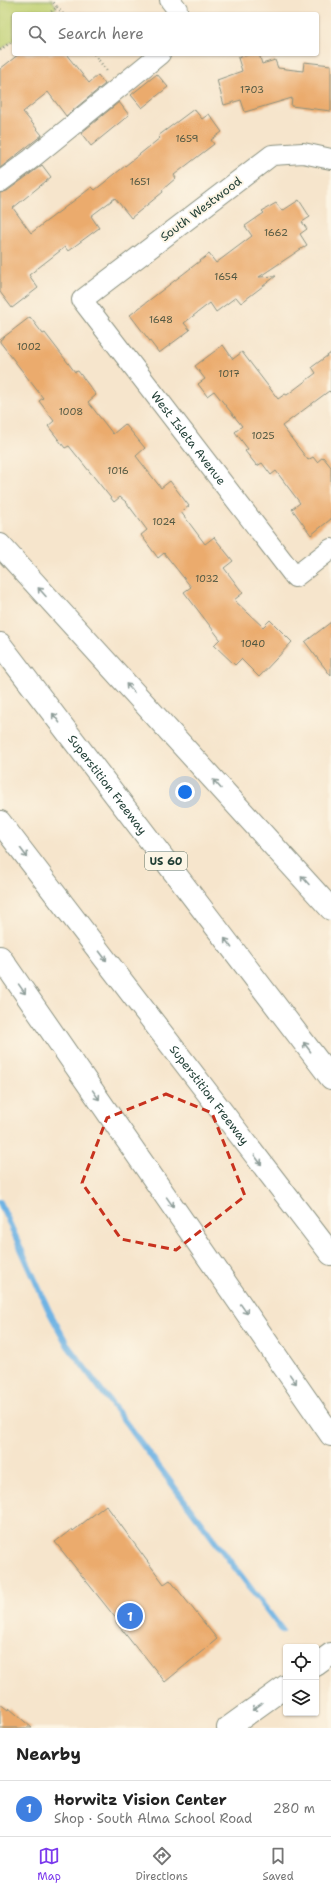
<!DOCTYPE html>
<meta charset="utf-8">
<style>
:root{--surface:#fff;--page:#f2f2f2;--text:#222;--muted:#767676;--line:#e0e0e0;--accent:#7c3aed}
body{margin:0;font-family:"Shantell Sans",sans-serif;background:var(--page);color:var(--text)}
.controls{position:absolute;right:12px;bottom:12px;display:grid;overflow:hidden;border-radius:4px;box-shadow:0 1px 3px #0004}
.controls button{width:36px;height:36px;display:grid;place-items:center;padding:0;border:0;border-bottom:1px solid var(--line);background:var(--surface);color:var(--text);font:20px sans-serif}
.you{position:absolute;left:185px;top:792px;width:14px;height:14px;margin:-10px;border:3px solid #fff;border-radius:50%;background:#1a73e8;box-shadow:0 0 0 6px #1a73e833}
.badge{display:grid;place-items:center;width:26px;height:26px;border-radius:50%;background:var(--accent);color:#fff;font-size:13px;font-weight:700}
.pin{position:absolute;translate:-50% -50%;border:2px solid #fff;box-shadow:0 1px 4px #0006}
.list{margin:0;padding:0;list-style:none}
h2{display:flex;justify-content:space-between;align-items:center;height:52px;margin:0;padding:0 16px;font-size:17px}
h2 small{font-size:13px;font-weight:400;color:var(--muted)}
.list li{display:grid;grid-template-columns:26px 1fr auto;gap:12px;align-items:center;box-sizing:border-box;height:56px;padding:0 16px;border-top:1px solid var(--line)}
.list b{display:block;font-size:15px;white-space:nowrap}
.list p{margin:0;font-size:13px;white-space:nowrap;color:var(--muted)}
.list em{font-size:13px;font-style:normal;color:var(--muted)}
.icon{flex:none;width:22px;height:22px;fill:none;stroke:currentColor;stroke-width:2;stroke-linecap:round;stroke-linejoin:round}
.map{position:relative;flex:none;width:331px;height:1728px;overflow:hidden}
.search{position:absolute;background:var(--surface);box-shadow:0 1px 3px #0004;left:12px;right:12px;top:12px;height:44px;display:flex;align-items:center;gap:10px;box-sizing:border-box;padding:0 14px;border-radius:4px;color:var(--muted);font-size:15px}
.sheet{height:108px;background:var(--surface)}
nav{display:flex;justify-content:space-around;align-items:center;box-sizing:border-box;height:56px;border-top:1px solid var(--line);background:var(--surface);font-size:11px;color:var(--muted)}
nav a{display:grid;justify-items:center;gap:2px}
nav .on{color:var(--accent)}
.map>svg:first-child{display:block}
</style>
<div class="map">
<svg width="331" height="1728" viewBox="0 0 331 1728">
<rect width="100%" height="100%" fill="#fcf5e5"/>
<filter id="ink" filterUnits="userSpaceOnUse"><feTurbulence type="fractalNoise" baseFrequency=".025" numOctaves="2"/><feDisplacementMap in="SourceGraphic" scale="8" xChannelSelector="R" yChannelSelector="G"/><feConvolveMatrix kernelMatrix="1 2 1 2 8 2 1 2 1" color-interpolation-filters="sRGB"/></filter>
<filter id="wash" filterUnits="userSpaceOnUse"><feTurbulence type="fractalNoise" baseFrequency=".012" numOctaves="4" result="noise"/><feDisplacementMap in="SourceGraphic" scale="16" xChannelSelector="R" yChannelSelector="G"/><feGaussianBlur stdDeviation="0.9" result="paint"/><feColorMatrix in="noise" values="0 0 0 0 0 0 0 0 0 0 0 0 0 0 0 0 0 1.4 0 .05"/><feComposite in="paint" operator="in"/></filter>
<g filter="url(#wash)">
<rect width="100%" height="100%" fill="#f6e5cc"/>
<!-- green -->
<path fill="#c1d174" stroke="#708754" d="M 0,0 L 52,0 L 57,7 L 48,14 L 14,14 L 14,40 L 0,50 Z"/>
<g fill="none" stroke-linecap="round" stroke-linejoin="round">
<!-- stream -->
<path stroke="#6eb3e4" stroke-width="6" d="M 0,1202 L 49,1311 L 68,1346 L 282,1630"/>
</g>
<g id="blocks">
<!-- building -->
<path fill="#ebab6d" d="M 19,54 L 66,54 L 89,83 L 98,75 L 105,84 L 66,116 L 48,92 L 23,112 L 42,135 L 0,168 L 0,69 Z
M 251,54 L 259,54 L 262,64 L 275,60 L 278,68 L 303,71 L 304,62 L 331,65 L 331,111 L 291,106 L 292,98 L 245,112 L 241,100 L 224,105 L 217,80 L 242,71 L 238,58 Z
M 157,74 L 168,87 L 142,108 L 131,95 Z
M 119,102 L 129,115 L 91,146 L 81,133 Z
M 194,109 L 202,119 L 209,114 L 222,132 L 211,140 L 214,144 L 174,175 L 176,178 L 162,190 L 163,192 L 131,218 L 115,198 L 91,216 L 99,228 L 68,251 L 65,247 L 29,275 L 38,288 L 12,308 L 0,292 L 0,193 L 7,191 L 42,165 L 51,177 L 13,208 L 31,233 L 92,187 L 95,190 L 160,138 L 158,136 Z
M 299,200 L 310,217 L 302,222 L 307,229 L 300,234 L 307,245 L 259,277 L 276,276 L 241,303 L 236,297 L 216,312 L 210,303 L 184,323 L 190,330 L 159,353 L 130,315 L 209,254 L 216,263 L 252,236 L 245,226 L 264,213 L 262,211 L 276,203 L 282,211 Z
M 30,317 L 43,334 L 45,333 L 75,372 L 78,371 L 96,395 L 88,402 L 113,434 L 125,424 L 145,448 L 136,456 L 161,488 L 170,481 L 189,506 L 181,512 L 205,544 L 214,537 L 233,561 L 224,568 L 243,593 L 234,600 L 263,627 L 270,620 L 292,642 L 259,677 L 241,659 L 235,665 L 214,645 L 220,639 L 184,592 L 191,587 L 164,553 L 158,558 L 141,535 L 147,530 L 126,502 L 120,497 L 114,502 L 69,446 L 65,448 L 48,426 L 54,421 L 39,401 L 43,398 L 0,342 L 0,340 Z
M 223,345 L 233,359 L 242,352 L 278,399 L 285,394 L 287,395 L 316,373 L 312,367 L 331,353 L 331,393 L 329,391 L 282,426 L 308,460 L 313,457 L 317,462 L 323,457 L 331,467 L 331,519 L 311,535 L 292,509 L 300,503 L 276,471 L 271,475 L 262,463 L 257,466 L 245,451 L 248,449 L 235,432 L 242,426 L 214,391 L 207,396 L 198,384 L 205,379 L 195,366 Z
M 331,622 L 331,676 L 305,642 Z
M 106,1505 L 164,1584 L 170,1580 L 217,1639 L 165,1682 L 143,1654 L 141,1654 L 116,1622 L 118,1621 L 55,1542 L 72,1529 L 73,1531 Z
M 0,1704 L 8,1710 L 9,1708 L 32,1728 L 0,1728 Z"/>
</g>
</g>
<g filter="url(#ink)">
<use href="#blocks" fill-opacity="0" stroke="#8a9180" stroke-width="1"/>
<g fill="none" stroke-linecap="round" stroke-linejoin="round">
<defs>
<g id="minor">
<path d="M 170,0 L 177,9 L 177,14"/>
<path id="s1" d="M 331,159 L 303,153 L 272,155 L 82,300 L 295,577 L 331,549"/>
<path d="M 0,182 L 31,159 L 160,54"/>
</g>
<path id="major" d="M 316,1665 L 331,1654
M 228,1728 L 286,1686"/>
<g id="highway">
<path d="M 0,545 L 331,909"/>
<path id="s2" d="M 0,644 L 331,1078"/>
<path id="s3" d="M 0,822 L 331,1254"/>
<path d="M 0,957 L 331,1435"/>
</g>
</defs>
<!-- minor casing -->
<use href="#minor" stroke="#8a9180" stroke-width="22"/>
<!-- major casing -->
<use href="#major" stroke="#8a9180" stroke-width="24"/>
<!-- highway casing -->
<use href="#highway" stroke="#8a9180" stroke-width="24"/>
<!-- path -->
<path stroke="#8a9180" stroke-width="2.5" stroke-dasharray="1 3" stroke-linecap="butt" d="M 57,7 L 63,14
M 48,14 L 57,7 L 52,0
M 0,50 L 14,40
M 94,54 L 107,71"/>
<!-- minor -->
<use href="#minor" stroke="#fff" stroke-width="20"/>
<!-- major -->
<use href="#major" stroke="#fff" stroke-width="22"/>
<!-- highway -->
<use href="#highway" stroke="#fff" stroke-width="22"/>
</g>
<!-- one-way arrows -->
<defs><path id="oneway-shaft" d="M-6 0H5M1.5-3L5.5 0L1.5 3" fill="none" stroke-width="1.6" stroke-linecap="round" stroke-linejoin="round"/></defs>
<g stroke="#8f9e9a">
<use href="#oneway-shaft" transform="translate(42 592) rotate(-132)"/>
<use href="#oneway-shaft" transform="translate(130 688) rotate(-132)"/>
<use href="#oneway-shaft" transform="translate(56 718) rotate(-127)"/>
<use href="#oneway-shaft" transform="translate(217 784) rotate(-132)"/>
<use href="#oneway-shaft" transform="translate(24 853) rotate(53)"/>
<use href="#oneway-shaft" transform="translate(305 880) rotate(-132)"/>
<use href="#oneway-shaft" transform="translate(228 943) rotate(-127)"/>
<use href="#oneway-shaft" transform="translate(103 956) rotate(53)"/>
<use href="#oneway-shaft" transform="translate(22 989) rotate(55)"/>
<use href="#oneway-shaft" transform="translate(307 1047) rotate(-127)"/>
<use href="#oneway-shaft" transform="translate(96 1095) rotate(55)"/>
<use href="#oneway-shaft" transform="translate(258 1160) rotate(53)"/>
<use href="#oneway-shaft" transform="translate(170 1202) rotate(55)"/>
<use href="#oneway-shaft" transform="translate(244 1309) rotate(55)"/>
<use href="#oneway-shaft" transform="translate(293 1379) rotate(55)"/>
<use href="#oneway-shaft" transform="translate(257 1707) rotate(144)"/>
</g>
</g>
<!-- marked area -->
<path fill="none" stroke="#c8321e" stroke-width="3" stroke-dasharray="8 5" stroke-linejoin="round" d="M 166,1094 L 212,1113 L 245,1196 L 176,1250 L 121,1239 L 82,1183 L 107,1118 Z"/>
<g text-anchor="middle" stroke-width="4" stroke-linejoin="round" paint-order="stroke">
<!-- number labels -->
<g font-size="10" fill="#525842">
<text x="252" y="93">1703</text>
<text x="187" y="142">1659</text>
<text x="140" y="185">1651</text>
<text x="276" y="236">1662</text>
<text x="226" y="280">1654</text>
<text x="161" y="323">1648</text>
<text x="29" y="350">1002</text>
<text x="229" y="377">1017</text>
<text x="71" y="415">1008</text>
<text x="263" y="439">1025</text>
<text x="118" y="474">1016</text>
<text x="164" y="525">1024</text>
<text x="207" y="582">1032</text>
<text x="253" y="647">1040</text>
</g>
<!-- shield labels -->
<rect fill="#fcf5e5" stroke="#617469" stroke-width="1" x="145" y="852" width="42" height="18" rx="3"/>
<g font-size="11" font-weight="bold" fill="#1f3d34">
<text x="166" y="865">US 60</text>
</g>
<!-- street labels -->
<g font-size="12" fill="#1f3d34" stroke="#fcf5e5">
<text transform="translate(201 209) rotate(-37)" y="4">South Westwood</text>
<text dy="4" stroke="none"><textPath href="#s1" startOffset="473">West Isleta Avenue</textPath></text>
<text dy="4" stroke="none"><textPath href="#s2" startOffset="177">Superstition Freeway</textPath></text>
<text dy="4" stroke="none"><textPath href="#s3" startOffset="344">Superstition Freeway</textPath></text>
</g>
</g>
</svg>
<div class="controls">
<button><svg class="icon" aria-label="locate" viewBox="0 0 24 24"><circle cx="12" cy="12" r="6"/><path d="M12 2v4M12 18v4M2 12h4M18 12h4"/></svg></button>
<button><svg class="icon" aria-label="layers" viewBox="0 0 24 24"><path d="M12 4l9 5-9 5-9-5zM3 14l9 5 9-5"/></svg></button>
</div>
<div class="you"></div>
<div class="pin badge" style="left:130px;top:1616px;background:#3f7fe0">1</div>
<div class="search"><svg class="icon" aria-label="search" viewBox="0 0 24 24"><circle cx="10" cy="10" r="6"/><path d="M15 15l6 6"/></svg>Search here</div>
</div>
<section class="sheet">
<h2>Nearby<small></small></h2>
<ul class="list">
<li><span class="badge" style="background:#3f7fe0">1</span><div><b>Horwitz Vision Center</b><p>Shop · South Alma School Road</p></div><em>280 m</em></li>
</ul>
</section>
<nav>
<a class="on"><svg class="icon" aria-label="map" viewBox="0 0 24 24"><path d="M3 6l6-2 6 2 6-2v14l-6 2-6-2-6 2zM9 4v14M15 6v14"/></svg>Map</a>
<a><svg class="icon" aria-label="directions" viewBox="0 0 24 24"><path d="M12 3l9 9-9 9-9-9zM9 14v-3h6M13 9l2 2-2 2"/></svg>Directions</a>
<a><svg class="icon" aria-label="saved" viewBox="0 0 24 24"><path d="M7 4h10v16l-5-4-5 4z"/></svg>Saved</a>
</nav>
